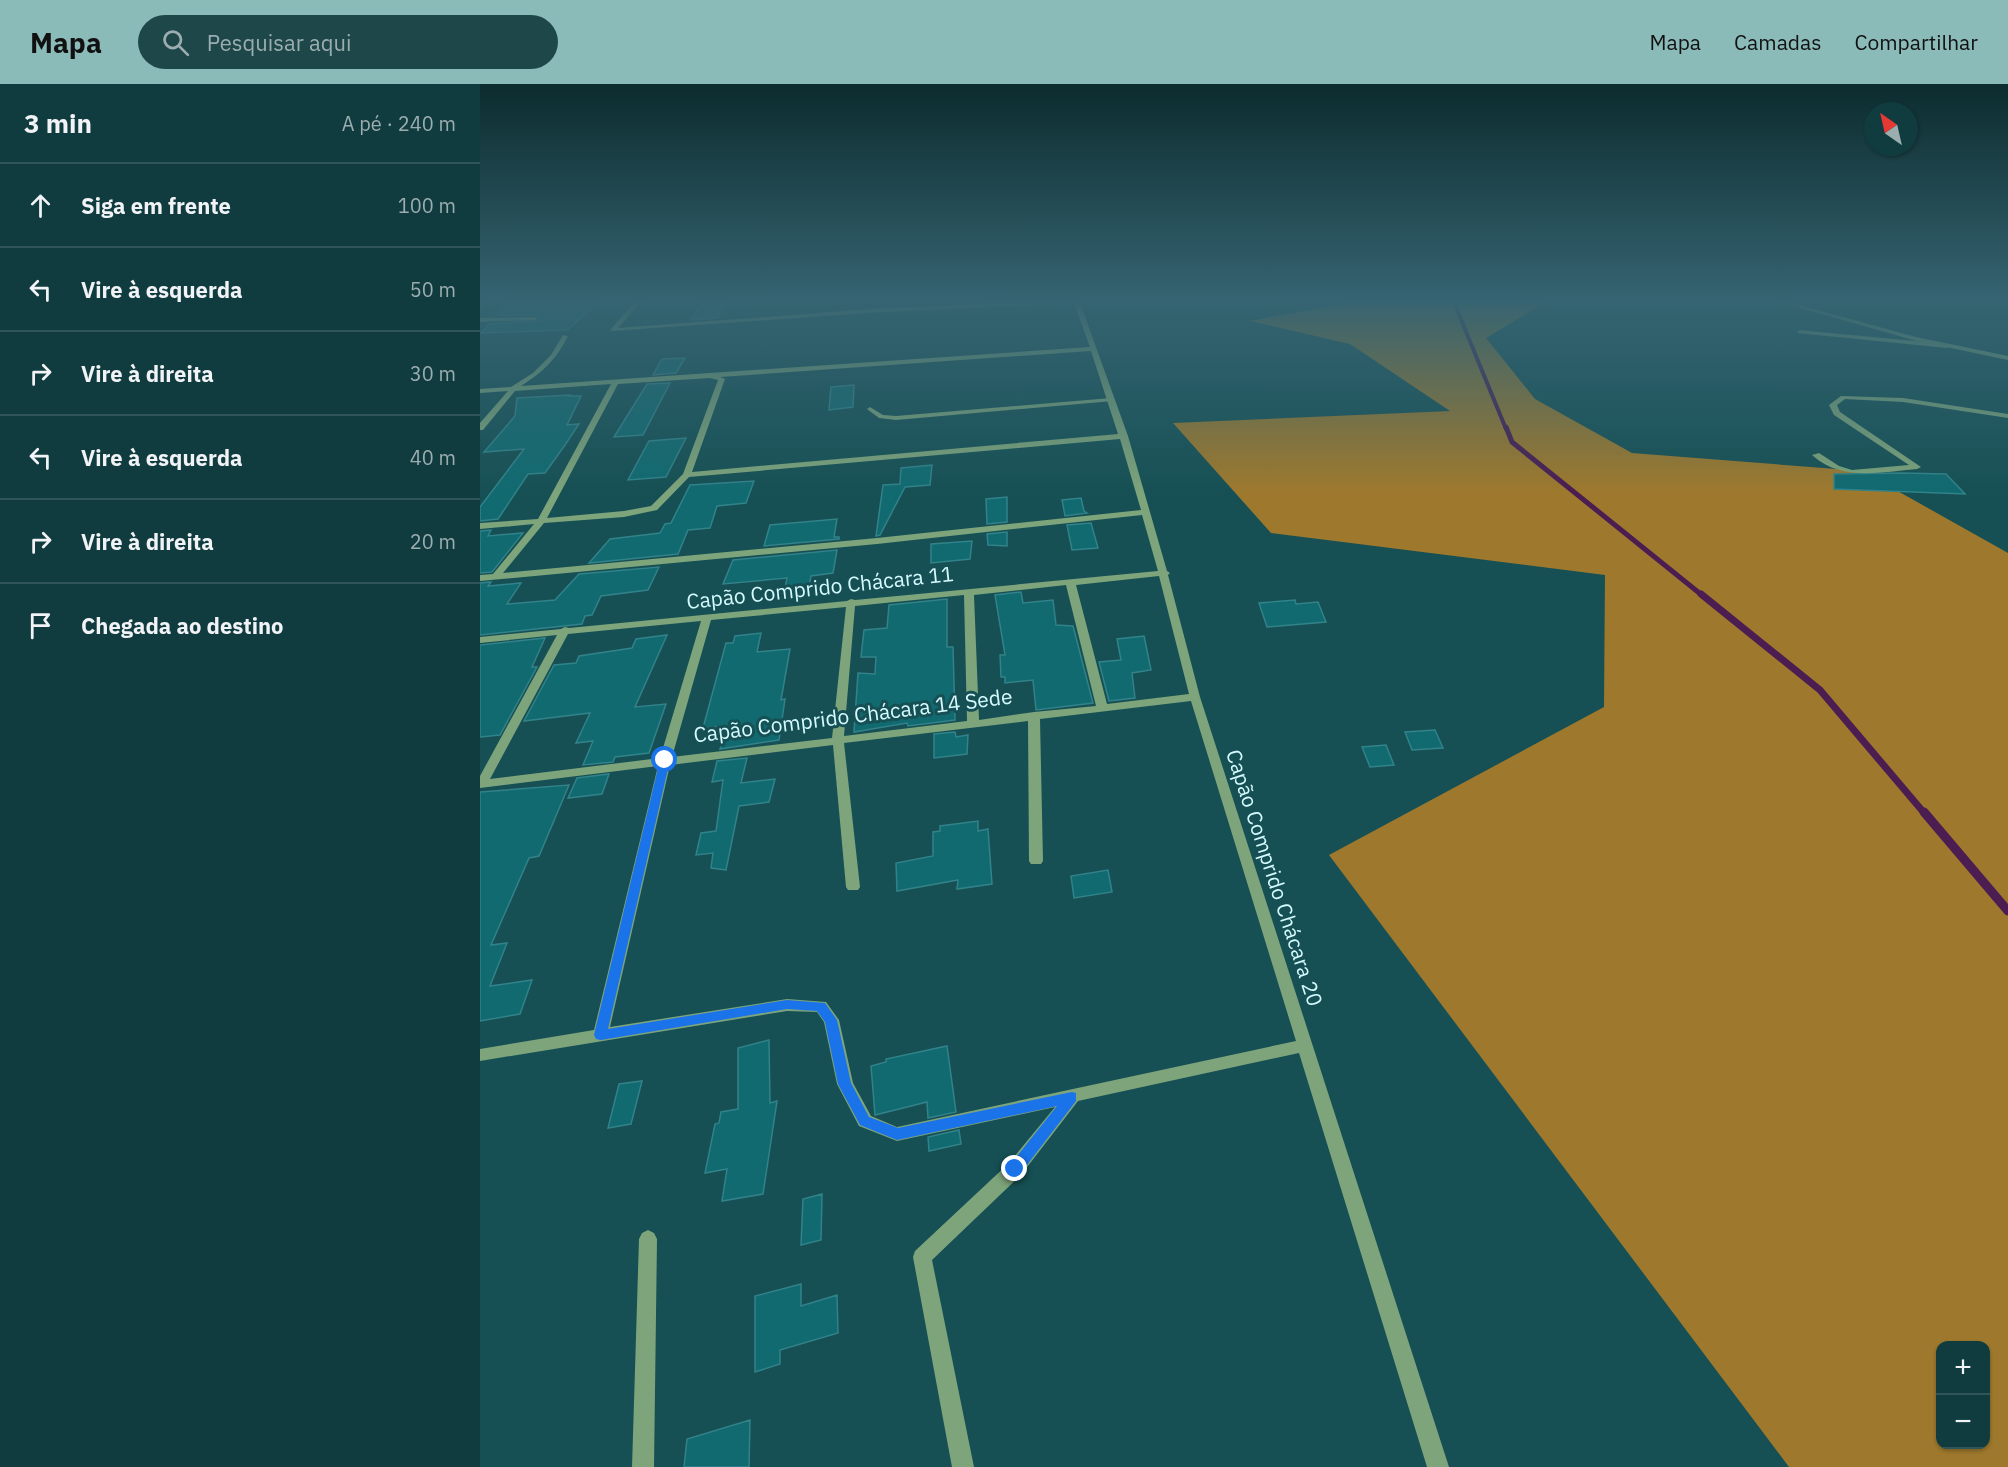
<!DOCTYPE html>
<html lang="pt">
<meta charset="utf-8">
<style>
:root{--surface:#103c3f;--page:#1e474a;--text:#f1f3f6;--muted:#9cadb0;--line:#305659;--accent:#8bbbb9}
body{margin:0;font-family:"IBM Plex Sans",sans-serif;background:var(--page);color:var(--text)}
.controls{position:absolute;right:18px;bottom:18px;display:grid;overflow:hidden;border-radius:12px;box-shadow:0 2px 4px #0004}
.controls button{width:54px;height:54px;display:grid;place-items:center;padding:0;border:0;border-bottom:2px solid var(--line);background:var(--surface);color:var(--text);font:30px sans-serif}
.compass{position:absolute;left:1384px;top:18px;width:54px;height:54px;border-radius:50%;background:var(--surface);box-shadow:0 2px 4px #0004;rotate:326deg}
.stop{position:absolute;width:18px;height:18px;margin:-14px;border:4px solid #1a73e8;border-radius:50%;background:#fff}
.stop.end{background:#1a73e8;border-color:#fff;box-shadow:0 2px 6px #0008}
.list{margin:0;padding:0;list-style:none}
h2{display:flex;justify-content:space-between;align-items:center;height:78px;margin:0;padding:0 24px;font-size:26px}
h2 small{font-size:20px;font-weight:400;color:var(--muted)}
.list li{display:grid;grid-template-columns:39px 1fr auto;gap:18px;align-items:center;box-sizing:border-box;height:84px;padding:0 24px;border-top:2px solid var(--line)}
.list b{display:block;font-size:22px;white-space:nowrap}
.list em{font-size:20px;font-style:normal;color:var(--muted)}
.icon{flex:none;width:33px;height:33px;fill:none;stroke:currentColor;stroke-width:2;stroke-linecap:round;stroke-linejoin:round}
.map{position:relative;flex:none;width:1528px;height:1383px;overflow:hidden}
header{display:flex;align-items:center;gap:36px;box-sizing:border-box;height:84px;padding:0 30px;background:var(--accent);color:#111}
header strong{font-size:28px}
nav{display:flex;gap:33px;margin-inline-start:auto;font-size:21px}
.search{width:420px;height:54px;background:var(--page);display:flex;align-items:center;gap:15px;box-sizing:border-box;padding:0 21px;border-radius:33px;color:var(--muted);font-size:22px}
main{display:flex}
aside{flex:1;background:var(--surface)}
.map>svg:first-child{display:block}
</style>
<header>
<strong>Mapa</strong>
<div class="search"><svg class="icon" aria-label="search" viewBox="0 0 24 24"><circle cx="10" cy="10" r="6"/><path d="M15 15l6 6"/></svg>Pesquisar aqui</div>
<nav><a>Mapa</a><a>Camadas</a><a>Compartilhar</a></nav>
</header>
<main>
<aside>
<h2>3 min<small>A pé · 240 m</small></h2>
<ul class="list">
<li><svg class="icon" aria-label="ahead" viewBox="0 0 24 24"><path d="M12 20V5M6 11l6-6 6 6"/></svg><div><b>Siga em frente</b></div><em>100 m</em></li>
<li><svg class="icon" aria-label="left" viewBox="0 0 24 24"><path d="M17 20v-9H6M10 6l-5 5 5 5"/></svg><div><b>Vire à esquerda</b></div><em>50 m</em></li>
<li><svg class="icon" aria-label="right" viewBox="0 0 24 24"><path d="M7 20v-9h11M14 6l5 5-5 5"/></svg><div><b>Vire à direita</b></div><em>30 m</em></li>
<li><svg class="icon" aria-label="left" viewBox="0 0 24 24"><path d="M17 20v-9H6M10 6l-5 5 5 5"/></svg><div><b>Vire à esquerda</b></div><em>40 m</em></li>
<li><svg class="icon" aria-label="right" viewBox="0 0 24 24"><path d="M7 20v-9h11M14 6l5 5-5 5"/></svg><div><b>Vire à direita</b></div><em>20 m</em></li>
<li><svg class="icon" aria-label="arrive" viewBox="0 0 24 24"><path d="M6 21V4h12l-3 4 3 4H6"/></svg><div><b>Chegada ao destino</b></div></li>
</ul>
</aside>
<div class="map">
<svg width="1528" height="1383" viewBox="0 0 1528 1383">
<rect width="100%" height="100%" fill="#165054"/>
<!-- forest -->
<path fill="#9e792d" fill-rule="evenodd" d="M 885,216 L 1069,216 L 1006,254 L 1055,315 L 1152,369 L 1382,387 L 1528,469 L 1528,1383 L 1309,1383 L 849,771 L 1124,623 L 1125,491 L 791,449 L 693,339 L 970,327 L 870,260 L 770,237 ZM 1460,1262 L 1506,1262 L 1506,1360 L 1460,1360 Z"/>
<g fill="none" stroke-linecap="round" stroke-linejoin="round">
<!-- stream-far3 -->
<path stroke="#4b1d51" stroke-width="4" d="M 973,216 L 1026,345"/>
<!-- stream-far2 -->
<path stroke="#4b1d51" stroke-width="5" d="M 1026,343 L 1032,358 L 1223,512"/>
<!-- stream-far1 -->
<path stroke="#4b1d51" stroke-width="7" d="M 1221,510 L 1340,606 L 1445,730"/>
<!-- stream -->
<path stroke="#4b1d51" stroke-width="9" d="M 1444,728 L 1528,827"/>
</g>
<!-- building -->
<path fill="#116a70" stroke="#328289" stroke-width="1.5" d="M 33,216 L 121,216 L 87,246 L 1,249 L 9,240 L 58,237 L 60,233 L 58,231 L 18,231 Z
M 246,216 L 237,234 L 211,236 L 223,217 Z
M 205,274 L 196,289 L 173,291 L 182,275 Z
M 190,299 L 163,351 L 134,353 L 167,300 Z
M 374,301 L 373,323 L 349,326 L 351,303 Z
M 90,311 L 89,312 L 101,312 L 87,341 L 99,340 L 85,361 L 65,389 L 48,390 L 18,435 L 0,437 L 0,423 L 44,365 L 4,368 L 35,332 L 37,314 Z
M 206,354 L 186,393 L 148,396 L 169,357 Z
M 452,381 L 450,401 L 425,403 L 400,451 L 396,452 L 403,401 L 420,400 L 421,384 Z
M 1423,389 L 1466,390 L 1485,410 L 1354,405 L 1354,390 Z
M 274,397 L 266,419 L 237,422 L 230,444 L 208,446 L 198,470 L 109,479 L 130,455 L 180,449 L 185,440 L 191,439 L 210,401 Z
M 527,413 L 527,438 L 507,440 L 506,415 Z
M 601,414 L 604,427 L 607,429 L 585,432 L 582,416 Z
M 357,435 L 354,453 L 359,453 L 359,455 L 284,462 L 290,441 Z
M 611,439 L 618,464 L 592,466 L 587,441 Z
M 11,446 L 8,452 L 43,449 L 12,488 L 0,489 L 0,447 Z
M 527,448 L 527,462 L 508,461 L 507,450 Z
M 492,457 L 490,475 L 451,479 L 451,460 Z
M 357,466 L 353,489 L 331,492 L 328,508 L 304,510 L 307,494 L 243,500 L 253,476 Z
M 179,483 L 168,506 L 121,512 L 112,531 L 105,532 L 102,540 L 0,551 L 0,499 L 11,498 L 8,502 L 41,499 L 27,520 L 75,516 L 99,490 Z
M 541,508 L 543,519 L 573,516 L 576,541 L 593,542 L 613,619 L 556,626 L 553,596 L 525,599 L 525,593 L 521,593 L 520,571 L 525,571 L 515,511 Z
M 467,515 L 467,563 L 473,563 L 475,636 L 428,642 L 427,639 L 374,648 L 378,589 L 395,590 L 396,573 L 381,573 L 384,546 L 407,544 L 409,521 Z
M 815,516 L 816,520 L 838,518 L 846,538 L 787,543 L 779,519 Z
M 281,549 L 277,568 L 310,565 L 301,616 L 305,615 L 299,656 L 240,665 L 244,651 L 240,652 L 243,642 L 223,644 L 246,559 L 253,559 L 255,552 Z
M 187,551 L 155,623 L 186,620 L 169,669 L 135,673 L 133,678 L 103,681 L 113,657 L 96,659 L 110,629 L 44,637 L 74,581 L 96,579 L 99,572 L 152,564 L 156,555 Z
M 664,552 L 671,586 L 652,589 L 655,614 L 629,617 L 619,578 L 641,576 L 637,555 Z
M 65,554 L 52,583 L 57,583 L 20,651 L 0,653 L 0,561 Z
M 955,646 L 963,664 L 932,666 L 925,648 Z
M 475,648 L 476,653 L 488,651 L 487,670 L 454,674 L 454,650 Z
M 906,661 L 914,681 L 890,683 L 882,663 Z
M 267,674 L 261,699 L 295,695 L 289,718 L 259,722 L 246,786 L 231,784 L 233,769 L 216,771 L 221,749 L 236,747 L 243,696 L 232,698 L 237,677 Z
M 129,690 L 122,710 L 88,714 L 97,694 Z
M 89,701 L 59,772 L 49,774 L 11,861 L 27,859 L 10,902 L 52,896 L 40,930 L 0,937 L 0,708 Z
M 498,737 L 498,747 L 508,745 L 512,800 L 477,805 L 478,796 L 417,807 L 416,779 L 453,772 L 453,748 L 460,747 L 460,742 Z
M 628,786 L 632,808 L 594,814 L 591,792 Z
M 289,956 L 290,1019 L 297,1017 L 283,1110 L 242,1117 L 247,1085 L 225,1089 L 235,1040 L 239,1039 L 241,1028 L 258,1025 L 258,964 Z
M 467,962 L 476,1028 L 448,1034 L 447,1018 L 395,1031 L 391,982 L 406,978 L 406,975 Z
M 162,997 L 151,1040 L 128,1044 L 139,1000 Z
M 479,1046 L 481,1060 L 449,1067 L 448,1053 Z
M 342,1110 L 341,1156 L 321,1161 L 323,1115 Z
M 321,1200 L 321,1222 L 357,1211 L 358,1249 L 300,1266 L 300,1280 L 275,1288 L 275,1212 Z
M 270,1336 L 269,1383 L 204,1383 L 207,1355 Z"/>
<g fill="none" stroke-linecap="round" stroke-linejoin="round">
<!-- service -->
<path fill="#7ea47b" fill-rule="evenodd" d="M 1319,246 L 1467,260 L 1470,262 L 1467,264 L 1317,249 Z
M 631,314 L 633,315 L 633,317 L 416,336 L 399,334 L 387,325 L 390,323 L 403,331 L 416,332 Z"/>
<!-- minor -->
<path fill="#7ea47b" fill-rule="evenodd" d="M 3,216 L 6,218 L 0,223 L 0,218 Z
M 156,216 L 185,216 L 160,219 L 138,244 L 403,224 L 599,216 L 648,352 L 687,487 L 690,489 L 688,491 L 720,613 L 969,1383 L 947,1383 L 819,969 L 598,1017 L 541,1091 L 452,1176 L 494,1383 L 472,1383 L 433,1173 L 435,1167 L 529,1079 L 575,1023 L 417,1057 L 379,1042 L 357,1000 L 344,938 L 337,928 L 307,927 L 0,977 L 0,965 L 114,946 L 178,682 L 0,704 L 0,692 L 77,551 L 0,559 L 0,553 L 81,545 L 85,543 L 89,544 L 367,517 L 371,515 L 375,516 L 678,487 L 662,431 L 397,460 L 0,497 L 0,491 L 13,490 L 54,440 L 0,445 L 0,439 L 58,435 L 131,300 L 35,307 L 3,346 L 0,346 L 0,339 L 28,307 L 0,309 L 0,305 L 31,303 L 53,289 L 71,271 L 83,251 L 88,252 C 75,277 64,287 41,302 L 610,263 L 594,219 L 403,228 L 131,247 L 131,245 ZM 611,267 L 638,350 L 212,388 L 245,295 L 240,293 ZM 230,294 L 238,296 L 203,390 L 171,422 L 144,427 L 67,434 L 138,300 ZM 640,355 L 661,426 L 397,454 L 23,489 L 64,439 L 144,433 L 177,426 L 209,393 ZM 679,492 L 709,610 L 627,620 L 596,501 ZM 586,501 L 616,622 L 554,628 L 499,636 L 494,511 ZM 484,511 L 487,637 L 364,652 L 375,522 ZM 366,523 L 352,654 L 192,673 L 231,536 ZM 221,537 L 180,674 L 10,695 L 88,550 ZM 711,617 L 816,957 L 417,1043 L 391,1032 L 373,999 L 359,936 L 346,918 L 307,915 L 130,943 L 190,681 L 353,661 L 366,803 L 368,806 L 378,806 L 380,803 L 364,659 L 548,637 L 549,777 L 551,780 L 561,780 L 563,777 L 560,635 Z
M 1293,216 L 1301,216 L 1436,253 L 1528,272 L 1528,276 L 1433,256 Z
M 58,233 L 56,236 L 0,238 L 0,234 Z
M 1361,312 L 1423,314 L 1528,330 L 1528,334 L 1423,318 L 1365,315 L 1357,321 L 1360,328 L 1441,383 L 1437,385 C 1400,388 1362,398 1332,371 L 1339,369 L 1359,382 L 1372,386 L 1429,381 L 1354,331 L 1349,321 Z
M 168,1146 L 174,1149 L 177,1155 L 174,1383 L 152,1383 L 159,1155 L 162,1149 Z"/>
</g>
<!-- sky -->
<linearGradient id="sky" x2="0" y2="1"><stop stop-color="#0c2c2e"/><stop offset="0.53" stop-color="#366472"/><stop offset="1" stop-color="#366472" stop-opacity="0"/></linearGradient>
<rect width="1528" height="409" fill="url(#sky)"/>
<!-- route -->
<path fill="#1a73e8" d="M 185,673 L 190,676 L 128,945 L 307,916 L 345,919 L 357,936 L 371,999 L 389,1033 L 418,1044 L 592,1008 L 596,1009 L 596,1017 L 540,1090 L 530,1090 L 530,1081 L 577,1022 L 417,1056 L 380,1041 L 358,1000 L 345,938 L 337,927 L 307,925 L 121,956 L 116,955 L 114,951 L 180,676 Z"/>
<g text-anchor="middle" stroke-width="6" stroke-linejoin="round" paint-order="stroke">
<!-- street labels -->
<g font-size="21" fill="#d6fbff" stroke="#165054">
<text transform="translate(340 504) rotate(-6)" y="7">Capão Comprido Chácara 11</text>
<text transform="translate(373 632) rotate(-7)" y="7">Capão Comprido Chácara 14 Sede</text>
<text transform="translate(794 794) rotate(72)" y="7">Capão Comprido Chácara 20</text>
</g>
</g>
</svg>
<div class="controls">
<button>+</button>
<button>−</button>
</div>
<svg class="compass" viewBox="-18 -18 36 36"><path d="M0-13l5 13h-10z" fill="#e53935"/><path d="M0 13l5-13h-10z" fill="#9cadb0"/></svg>
<div class="stop" style="left:185px;top:676px"></div>
<div class="stop end" style="left:535px;top:1085px"></div>
</div>
</main>
